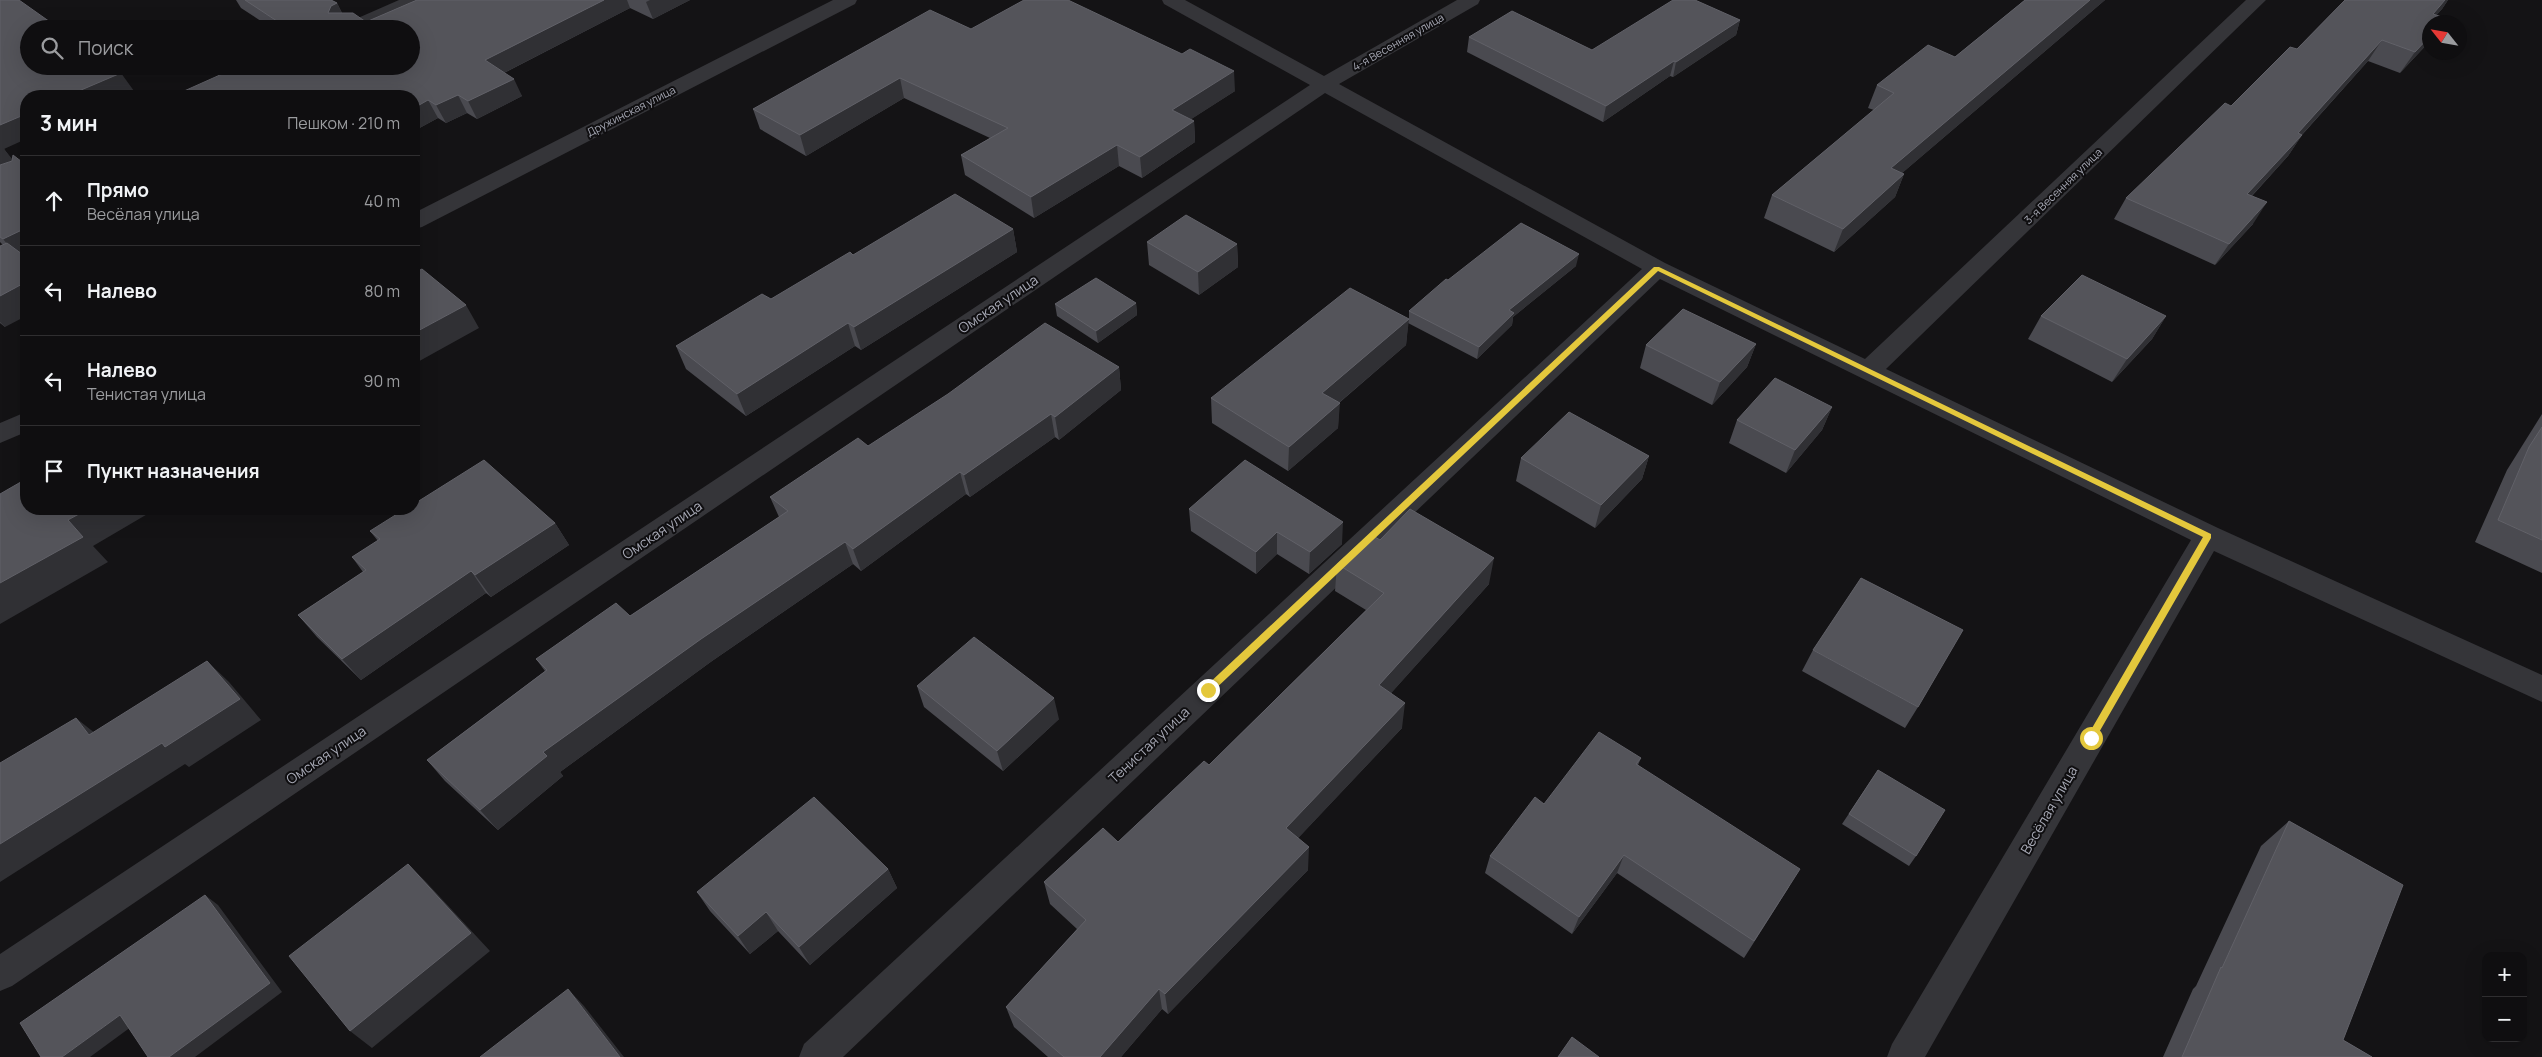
<!DOCTYPE html>
<html lang="ru">
<meta charset="utf-8">
<style>
:root{--surface:#0f0e10;--page:#181719;--text:#f1f3f6;--muted:#9b9c9f;--line:#2f2e30}
body{margin:0;font-family:Manrope,sans-serif;background:var(--page);color:var(--text)}
.controls{position:absolute;right:15px;bottom:15px;display:grid;overflow:hidden;border-radius:10px;box-shadow:0 5px 20px #0002}
.controls button{width:45px;height:45px;display:grid;place-items:center;padding:0;border:0;border-bottom:1px solid var(--line);background:var(--surface);color:var(--text);font:25px sans-serif}
.compass{position:absolute;left:2422px;top:15px;width:45px;height:45px;border-radius:50%;background:var(--surface);box-shadow:0 5px 20px #0002;rotate:301deg}
.stop{position:absolute;width:15px;height:15px;margin:-11px;border:4px solid #e4c83c;border-radius:50%;background:#fff}
.stop.end{background:#e4c83c;border-color:#fff;box-shadow:0 1px 5px #0008}
.list{margin:0;padding:0;list-style:none}
h2{display:flex;justify-content:space-between;align-items:center;height:65px;margin:0;padding:0 20px;font-size:21px}
h2 small{font-size:16px;font-weight:400;color:var(--muted)}
.list li{display:grid;grid-template-columns:32px 1fr auto;gap:15px;align-items:center;box-sizing:border-box;height:90px;padding:0 20px;border-top:1px solid var(--line)}
.list b{display:block;font-size:19px;white-space:nowrap}
.list p{margin:0;font-size:16px;white-space:nowrap;color:var(--muted)}
.list em{font-size:16px;font-style:normal;color:var(--muted)}
.icon{flex:none;width:28px;height:28px;fill:none;stroke:currentColor;stroke-width:2;stroke-linecap:round;stroke-linejoin:round}
.map{position:relative;flex:none;width:2542px;height:1057px;overflow:hidden}
.search{position:absolute;background:var(--surface);box-shadow:0 5px 20px #0002;left:20px;top:20px;width:400px;height:55px;display:flex;align-items:center;gap:12px;box-sizing:border-box;padding:0 18px;border-radius:28px;color:var(--muted);font-size:19px}
.panel{position:absolute;background:var(--surface);box-shadow:0 5px 20px #0002;left:20px;top:90px;width:400px;height:425px;border-radius:20px}
.map>svg:first-child{display:block}
</style>
<div class="map">
<svg width="2542" height="1057" viewBox="0 0 2542 1057">
<rect width="100%" height="100%" fill="#141315"/>
<g fill="none" stroke-linecap="round" stroke-linejoin="round">
<!-- street -->
<path fill="#353539" fill-rule="evenodd" d="M 399,0 L 424,0 L 422,4 L 366,29 L 339,29 L 342,25 Z
M 833,0 L 857,0 L 855,4 L 422,227 L 414,229 L 414,213 Z
M 1162,0 L 1185,0 L 1324,76 L 1457,0 L 1480,0 L 1478,4 L 1339,84 L 1665,263 L 1865,359 L 2246,0 L 2266,0 L 1886,369 L 2218,528 L 2542,675 L 2542,702 L 2214,551 L 1925,1057 L 1887,1057 L 1892,1044 L 2191,540 L 1660,279 L 843,1057 L 799,1057 L 804,1044 L 1642,269 L 1325,93 L 12,986 L 0,991 L 0,954 L 1310,85 L 1164,4 Z
M 26,412 L 26,432 L 0,443 L 0,423 Z"/>
</g>
<!-- wall -->
<path fill="#4a4a50" d="M 0,0 L 134,91 L 122,96 L 26,96 L 4,149 L 12,160 L 24,255 L 5,327 L 0,323 L 0,246 L 3,245 L 0,242 Z
M 236,0 L 331,0 L 337,3 L 342,13 L 366,22 L 417,0 L 690,0 L 653,19 L 630,8 L 504,73 L 522,96 L 477,119 L 467,113 L 446,123 L 438,118 L 414,131 L 414,96 L 411,29 L 273,29 L 241,8 Z
M 2025,0 L 2105,0 L 1902,173 L 1904,174 L 1895,197 L 1834,252 L 1764,218 L 1772,195 L 1874,110 L 1868,108 L 1877,85 L 1955,57 Z
M 2345,0 L 2448,0 L 2442,9 L 2430,22 L 2430,41 L 2400,73 L 2368,61 L 2302,135 L 2288,156 L 2252,196 L 2253,224 L 2215,265 L 2114,219 L 2126,198 L 2297,49 Z
M 1740,20 L 1736,35 L 1673,77 L 1670,76 L 1603,122 L 1467,52 L 1469,37 L 1592,50 Z
M 971,29 L 1235,91 L 1191,119 L 1194,121 L 1195,142 L 1142,178 L 1119,166 L 1034,218 L 965,175 L 961,155 L 990,138 L 904,98 L 806,156 L 760,129 L 753,109 Z
M 1013,229 L 1017,252 L 861,350 L 855,346 L 746,416 L 686,369 L 676,346 L 771,299 L 853,255 Z
M 1147,242 L 1237,244 L 1238,267 L 1199,295 L 1149,265 Z
M 1576,266 L 1513,317 L 1512,325 L 1477,359 L 1408,323 L 1406,345 L 1339,403 L 1338,428 L 1288,471 L 1212,423 L 1211,398 L 1409,319 L 1409,311 L 1448,280 Z
M 1136,303 L 1137,315 L 1098,343 L 1057,316 L 1055,304 Z
M 2041,316 L 2166,316 L 2152,339 L 2112,382 L 2028,339 Z
M 1756,344 L 1747,367 L 1712,405 L 1640,368 L 1646,345 Z
M 1119,367 L 1121,390 L 1059,440 L 1055,437 L 970,497 L 966,494 L 861,571 L 853,564 L 712,661 L 560,772 L 563,776 L 498,830 L 445,781 L 427,760 L 545,671 L 536,659 L 630,616 L 779,517 L 770,497 L 868,446 Z
M 1832,407 L 1822,430 L 1786,473 L 1729,443 L 1737,420 Z
M 2542,414 L 2542,573 L 2475,542 L 2507,470 Z
M 1649,456 L 1642,479 L 1595,528 L 1516,481 L 1521,458 Z
M 1189,509 L 1342,544 L 1309,574 L 1277,554 L 1256,574 L 1191,531 Z
M 555,523 L 569,545 L 491,597 L 486,593 L 361,680 L 317,637 L 298,615 L 363,572 L 352,557 L 378,541 L 370,531 Z
M 1380,540 L 1489,584 L 1391,693 L 1402,728 L 1298,838 L 1308,870 L 1168,1014 L 1162,1009 L 1121,1057 L 1048,1057 L 1014,1027 L 1006,1007 L 1077,929 L 1050,904 L 1044,882 L 1118,842 L 1209,765 L 1366,610 L 1335,591 L 1337,564 Z
M 1813,650 L 1918,707 L 1905,728 L 1802,671 Z
M 917,686 L 1059,719 L 1003,771 L 924,707 Z
M 1641,758 L 1638,765 L 1789,887 L 1744,958 L 1617,873 L 1572,934 L 1485,873 L 1490,856 L 1544,804 Z
M 1878,770 L 1916,856 L 1909,866 L 1842,824 Z
M 2289,821 L 2343,1040 L 2372,1057 L 2163,1057 L 2193,989 L 2196,986 L 2261,846 Z
M 888,869 L 897,888 L 810,965 L 778,931 L 750,954 L 710,911 L 697,892 Z"/>
<!-- shaded-wall -->
<path fill="#303034" d="M 604,0 L 627,0 L 630,8 L 494,78 L 485,60 Z
M 650,0 L 690,0 L 653,19 L 646,2 Z
M 2090,0 L 2105,0 L 1881,191 L 1891,168 Z
M 2445,0 L 2448,0 L 2442,9 L 2419,35 L 2433,14 Z
M 337,3 L 346,21 L 328,13 L 331,6 Z
M 1740,20 L 1736,35 L 1673,77 L 1676,62 Z
M 2430,36 L 2430,41 L 2400,73 L 2415,52 Z
M 2382,40 L 2368,61 L 2288,150 L 2302,135 L 2288,156 L 2234,215 L 2247,194 L 2298,133 Z
M 1674,61 L 1670,76 L 1603,122 L 1606,106 Z
M 1234,71 L 1235,91 L 1173,131 L 1172,110 Z
M 121,73 L 134,91 L 122,96 L 67,96 Z
M 900,78 L 904,98 L 806,156 L 800,135 Z
M 514,79 L 522,96 L 477,119 L 468,101 Z
M 458,95 L 467,113 L 446,123 L 436,105 Z
M 428,100 L 438,118 L 414,131 L 414,108 Z
M 26,114 L 26,139 L 4,149 L 17,165 L 0,171 L 0,125 Z
M 1194,121 L 1195,142 L 1142,178 L 1140,157 Z
M 1117,145 L 1119,166 L 1034,218 L 1031,197 Z
M 1904,174 L 1895,197 L 1834,252 L 1843,229 Z
M 2267,202 L 2253,224 L 2215,265 L 2229,244 Z
M 26,228 L 26,254 L 19,258 L 3,239 Z
M 1013,229 L 1017,252 L 861,350 L 854,327 Z
M 1237,244 L 1238,267 L 1199,295 L 1198,272 Z
M 1579,254 L 1576,266 L 1513,317 L 1512,325 L 1477,359 L 1479,347 L 1509,310 Z
M 26,282 L 26,316 L 5,327 L 0,322 L 0,296 Z
M 1136,303 L 1137,315 L 1098,343 L 1096,331 Z
M 466,305 L 479,328 L 414,364 L 414,333 Z
M 2166,316 L 2152,339 L 2112,382 L 2127,359 Z
M 1409,319 L 1406,345 L 1321,418 L 1322,393 Z
M 848,323 L 855,346 L 746,416 L 737,394 Z
M 1756,344 L 1747,367 L 1712,405 L 1720,382 Z
M 1119,367 L 1121,390 L 1059,440 L 1055,417 Z
M 1340,403 L 1338,428 L 1288,471 L 1289,447 Z
M 1832,407 L 1822,430 L 1786,473 L 1795,450 Z
M 1051,414 L 1055,437 L 970,497 L 964,475 Z
M 1649,456 L 1642,479 L 1595,528 L 1601,505 Z
M 960,472 L 966,494 L 861,571 L 853,549 Z
M 88,509 L 156,509 L 93,546 L 108,562 L 0,624 L 0,583 L 68,520 Z
M 1343,522 L 1342,544 L 1309,574 L 1310,552 Z
M 555,523 L 569,545 L 491,597 L 475,575 Z
M 1277,532 L 1277,554 L 1256,574 L 1256,552 Z
M 845,542 L 853,564 L 712,661 L 560,772 L 563,776 L 498,830 L 480,810 L 543,752 L 701,639 Z
M 1494,558 L 1489,584 L 1376,710 L 1379,685 Z
M 471,571 L 486,593 L 361,680 L 342,659 Z
M 207,661 L 229,682 L 261,720 L 189,767 L 185,764 L 0,882 L 0,844 Z
M 1054,698 L 1059,719 L 1003,771 L 997,751 Z
M 1405,703 L 1402,728 L 1286,851 L 1286,828 Z
M 76,718 L 101,738 L 89,735 Z
M 1309,847 L 1308,870 L 1168,1014 L 1165,994 Z
M 1624,855 L 1617,873 L 1572,934 L 1579,917 Z
M 408,864 L 427,883 L 490,951 L 372,1048 L 350,1031 Z
M 888,869 L 897,888 L 810,965 L 799,947 Z
M 205,895 L 218,905 L 282,992 L 195,1057 L 169,1057 Z
M 766,912 L 778,931 L 750,954 L 738,936 Z
M 568,989 L 584,1006 L 624,1057 L 620,1057 Z
M 1159,989 L 1162,1009 L 1121,1057 L 1100,1057 Z
M 120,1015 L 135,1024 L 90,1057 L 62,1057 Z"/>
<!-- building -->
<path fill="#54545a" stroke="#616168" d="M 0,0 L 19,0 L 60,29 L 29,29 L 29,66 L 112,66 L 121,73 L 67,96 L 26,96 L 26,114 L 0,125 Z
M 245,0 L 331,0 L 337,3 L 331,6 L 328,13 L 353,13 L 366,22 L 417,0 L 604,0 L 485,60 L 514,79 L 468,101 L 458,95 L 436,105 L 428,100 L 414,108 L 414,96 L 173,96 L 240,66 L 411,66 L 411,29 L 289,29 Z
M 1024,0 L 1068,0 L 1182,54 L 1190,49 L 1234,71 L 1172,110 L 1194,121 L 1140,157 L 1117,145 L 1031,197 L 961,155 L 1008,128 L 900,78 L 800,135 L 753,109 L 930,10 L 971,29 Z
M 1673,0 L 1695,0 L 1740,20 L 1676,62 L 1674,61 L 1606,106 L 1469,37 L 1512,11 L 1592,50 Z
M 2025,0 L 2090,0 L 1891,168 L 1904,174 L 1843,229 L 1772,195 L 1894,93 L 1877,85 L 1928,45 L 1955,57 Z
M 2345,0 L 2445,0 L 2433,14 L 2445,18 L 2441,22 L 2430,22 L 2430,36 L 2415,52 L 2382,40 L 2298,133 L 2302,135 L 2247,194 L 2267,202 L 2229,244 L 2126,198 L 2225,103 L 2231,106 L 2290,47 L 2297,49 Z
M 13,155 L 26,165 L 26,228 L 3,239 L 0,237 L 0,165 L 12,161 Z
M 955,194 L 1013,229 L 854,327 L 848,323 L 737,394 L 676,346 L 762,294 L 771,299 L 850,252 L 853,255 Z
M 1186,215 L 1237,244 L 1198,272 L 1147,242 Z
M 1521,223 L 1579,254 L 1509,310 L 1514,313 L 1479,347 L 1409,311 L 1446,279 L 1448,280 Z
M 7,243 L 26,257 L 26,282 L 0,296 L 0,246 Z
M 422,269 L 466,305 L 414,333 L 414,273 Z
M 2082,275 L 2166,316 L 2127,359 L 2041,316 Z
M 1096,278 L 1136,303 L 1096,331 L 1055,304 Z
M 1350,288 L 1409,319 L 1322,393 L 1340,403 L 1289,447 L 1211,398 Z
M 1683,309 L 1756,344 L 1720,382 L 1646,345 Z
M 1045,323 L 1119,367 L 1055,417 L 1051,414 L 964,475 L 960,472 L 853,549 L 845,542 L 701,639 L 543,752 L 547,756 L 480,810 L 427,760 L 547,670 L 536,659 L 616,603 L 630,616 L 788,511 L 770,497 L 858,438 L 868,446 L 948,394 Z
M 1775,378 L 1832,407 L 1795,450 L 1737,420 Z
M 1569,412 L 1649,456 L 1601,505 L 1521,458 Z
M 2542,427 L 2542,540 L 2498,520 L 2529,447 Z
M 484,460 L 555,523 L 475,575 L 471,571 L 342,659 L 298,615 L 366,570 L 352,557 L 380,539 L 370,531 L 405,509 L 414,509 L 414,504 Z
M 1245,460 L 1343,522 L 1310,552 L 1277,532 L 1256,552 L 1189,509 Z
M 26,479 L 26,509 L 88,509 L 68,520 L 83,537 L 0,583 L 0,494 Z
M 1410,509 L 1494,558 L 1379,685 L 1405,703 L 1286,828 L 1309,847 L 1165,994 L 1159,989 L 1100,1057 L 1064,1057 L 1006,1007 L 1086,920 L 1044,882 L 1103,828 L 1118,842 L 1204,761 L 1209,765 L 1384,593 L 1337,564 L 1370,534 L 1380,540 Z
M 1861,578 L 1963,630 L 1918,707 L 1813,650 Z
M 974,637 L 1054,698 L 997,751 L 917,686 Z
M 207,661 L 240,699 L 165,747 L 162,743 L 0,844 L 0,763 L 76,718 L 89,735 Z
M 1599,732 L 1641,758 L 1636,764 L 1800,869 L 1754,941 L 1624,855 L 1579,917 L 1490,856 L 1535,797 L 1544,804 Z
M 1878,770 L 1945,810 L 1916,856 L 1849,814 Z
M 814,797 L 888,869 L 799,947 L 766,912 L 738,936 L 697,892 Z
M 2289,821 L 2403,885 L 2343,1040 L 2372,1057 L 2182,1057 L 2221,967 L 2222,968 Z
M 408,864 L 471,933 L 350,1031 L 289,956 Z
M 205,895 L 270,983 L 169,1057 L 148,1057 L 120,1015 L 62,1057 L 41,1057 L 20,1023 Z
M 568,989 L 620,1057 L 480,1057 Z
M 1572,1037 L 1599,1057 L 1558,1057 Z"/>
<!-- route -->
<path fill="#e4c83c" d="M 1654,267 L 1659,267 L 2211,534 L 2211,538 L 2094,741 L 2088,741 L 2088,735 L 2203,537 L 1658,271 L 1211,693 L 1205,693 L 1205,687 Z"/>
<g text-anchor="middle" stroke-width="4" stroke-linejoin="round" paint-order="stroke">
<!-- far-street labels -->
<g font-size="11" fill="#a6a8b4" stroke="#0f0e10">
<text transform="translate(1398 42) rotate(-30)" y="4">4-я Весенняя улица</text>
<text transform="translate(631 111) rotate(-27)" y="4">Дружинская улица</text>
<text transform="translate(2063 186) rotate(-44)" y="4">3-я Весенняя улица</text>
</g>
<!-- street labels -->
<g font-size="14" fill="#a6a8b4" stroke="#0f0e10">
<text transform="translate(998 304) rotate(-34)" y="5">Омская улица</text>
<text transform="translate(662 530) rotate(-34)" y="5">Омская улица</text>
<text transform="translate(1149 745) rotate(-43)" y="5">Тенистая улица</text>
<text transform="translate(326 755) rotate(-34)" y="5">Омская улица</text>
<text transform="translate(2049 810) rotate(-60)" y="5">Весёлая улица</text>
</g>
</g>
</svg>
<div class="controls">
<button>+</button>
<button>−</button>
</div>
<svg class="compass" viewBox="-18 -18 36 36"><path d="M0-13l5 13h-10z" fill="#e53935"/><path d="M0 13l5-13h-10z" fill="#9b9c9f"/></svg>
<div class="stop" style="left:2091px;top:738px"></div>
<div class="stop end" style="left:1208px;top:690px"></div>
<div class="search"><svg class="icon" aria-label="search" viewBox="0 0 24 24"><circle cx="10" cy="10" r="6"/><path d="M15 15l6 6"/></svg>Поиск</div>
<section class="panel">
<h2>3 мин<small>Пешком · 210 m</small></h2>
<ul class="list">
<li><svg class="icon" aria-label="ahead" viewBox="0 0 24 24"><path d="M12 20V5M6 11l6-6 6 6"/></svg><div><b>Прямо</b><p>Весёлая улица</p></div><em>40 m</em></li>
<li><svg class="icon" aria-label="left" viewBox="0 0 24 24"><path d="M17 20v-9H6M10 6l-5 5 5 5"/></svg><div><b>Налево</b></div><em>80 m</em></li>
<li><svg class="icon" aria-label="left" viewBox="0 0 24 24"><path d="M17 20v-9H6M10 6l-5 5 5 5"/></svg><div><b>Налево</b><p>Тенистая улица</p></div><em>90 m</em></li>
<li><svg class="icon" aria-label="arrive" viewBox="0 0 24 24"><path d="M6 21V4h12l-3 4 3 4H6"/></svg><div><b>Пункт назначения</b></div></li>
</ul>
</section>
</div>
